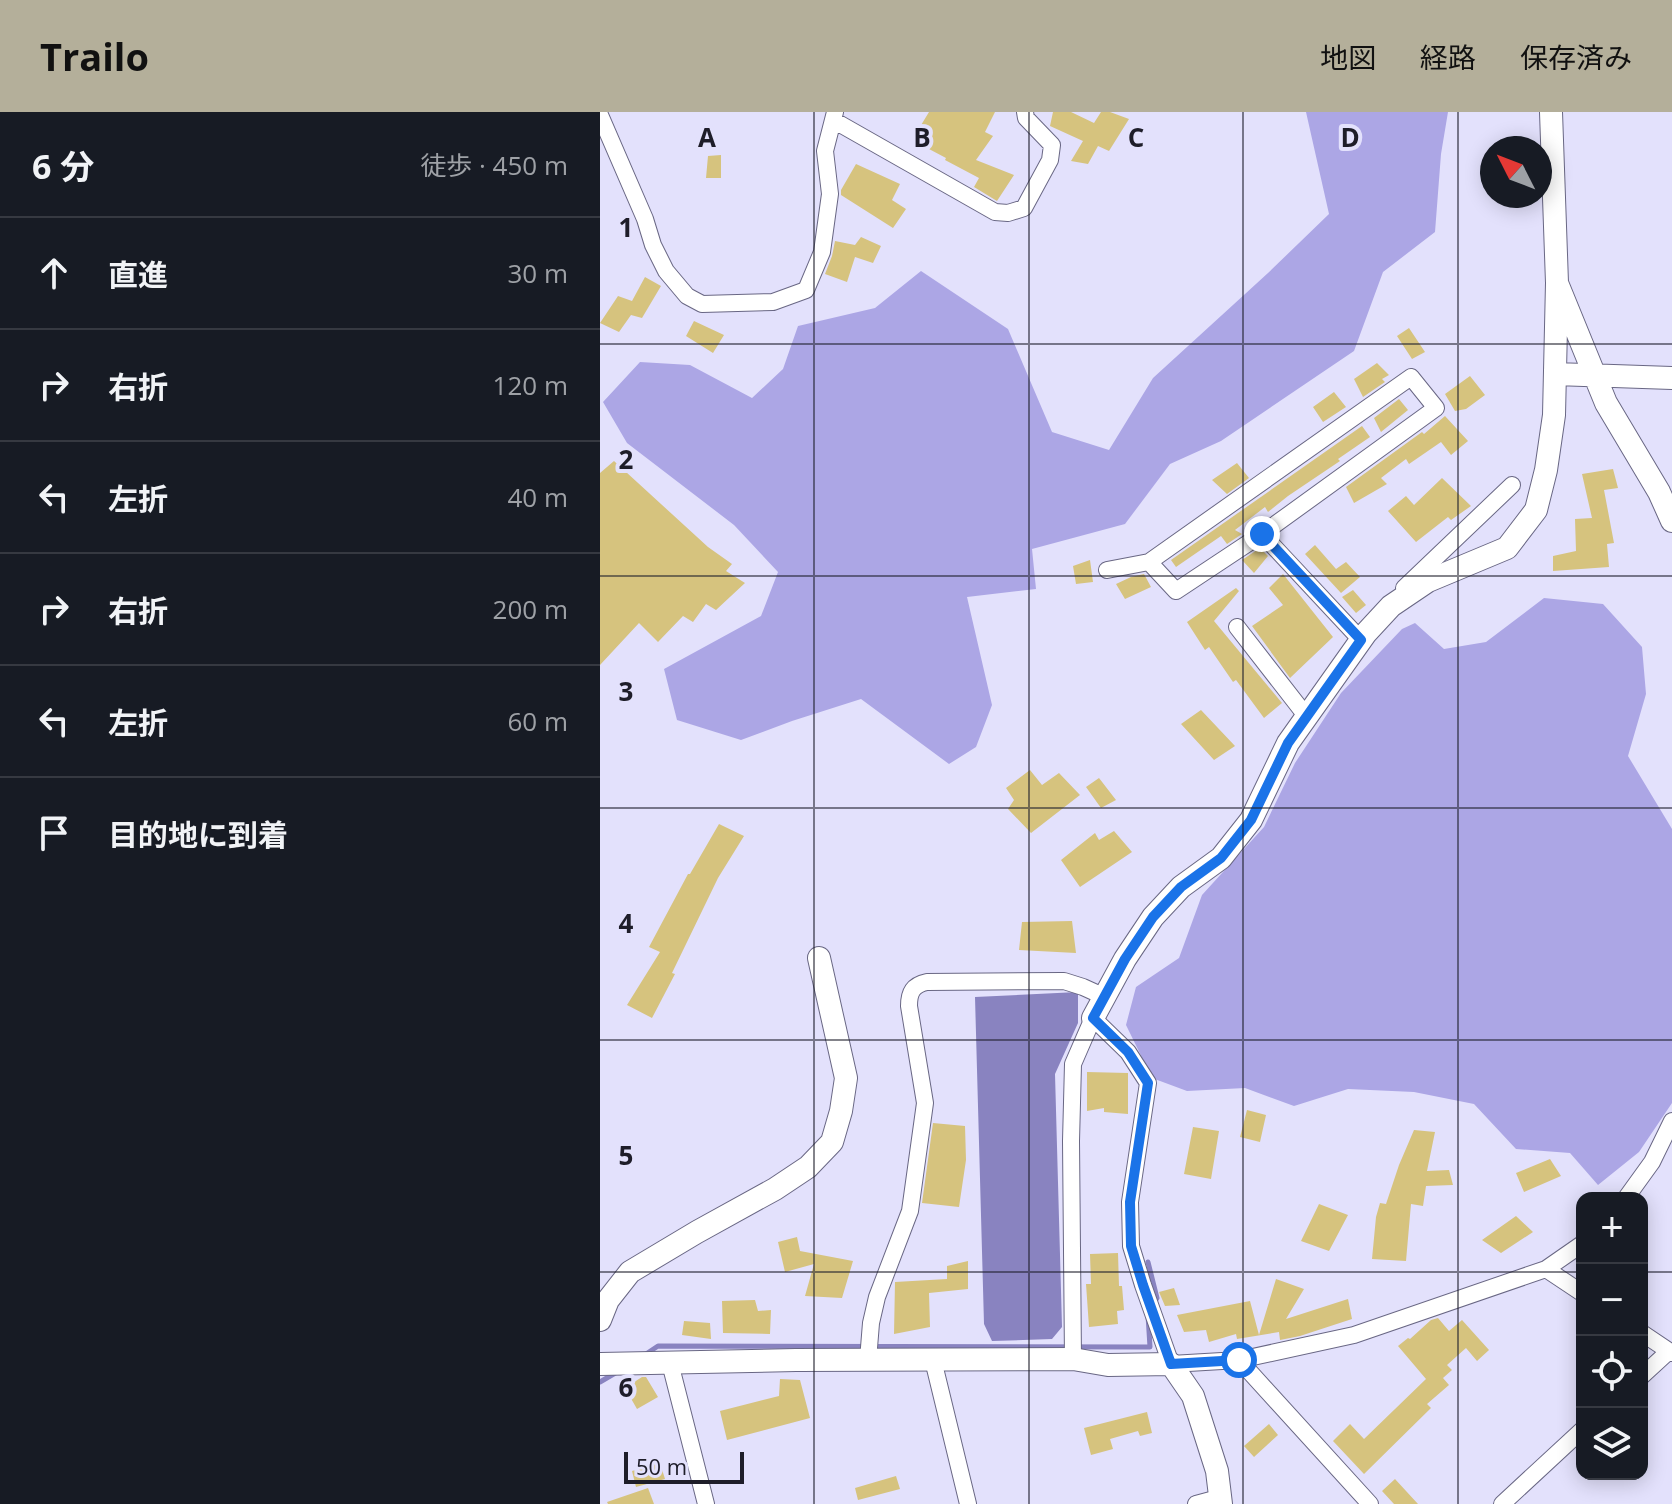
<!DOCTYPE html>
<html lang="ja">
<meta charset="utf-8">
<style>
:root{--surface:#171b24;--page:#242831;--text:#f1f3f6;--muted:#9ea1a6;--line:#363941;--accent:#b4af9a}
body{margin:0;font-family:"Open Sans","Noto Sans JP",sans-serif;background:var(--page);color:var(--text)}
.controls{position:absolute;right:24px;bottom:24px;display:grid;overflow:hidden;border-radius:16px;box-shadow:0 4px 20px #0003}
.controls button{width:72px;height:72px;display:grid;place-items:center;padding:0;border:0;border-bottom:2px solid var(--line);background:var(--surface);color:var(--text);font:40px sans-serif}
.compass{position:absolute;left:880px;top:24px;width:72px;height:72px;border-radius:50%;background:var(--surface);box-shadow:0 4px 20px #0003;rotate:312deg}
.scale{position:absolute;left:24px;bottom:20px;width:120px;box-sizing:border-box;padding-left:8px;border:4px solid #1e1d29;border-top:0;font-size:22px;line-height:28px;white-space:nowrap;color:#1e1d29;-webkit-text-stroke:6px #e3e1fc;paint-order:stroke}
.stop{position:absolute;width:24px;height:24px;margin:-18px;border:6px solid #1a73e8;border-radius:50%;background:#fff}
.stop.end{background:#1a73e8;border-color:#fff;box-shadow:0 2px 8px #0008}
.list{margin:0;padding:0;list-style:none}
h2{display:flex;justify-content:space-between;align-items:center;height:104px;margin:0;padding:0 32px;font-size:34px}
h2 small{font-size:26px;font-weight:400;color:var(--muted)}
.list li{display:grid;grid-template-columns:52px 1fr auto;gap:24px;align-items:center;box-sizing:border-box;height:112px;padding:0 32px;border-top:2px solid var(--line)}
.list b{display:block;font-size:30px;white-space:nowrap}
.list em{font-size:26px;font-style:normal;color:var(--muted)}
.icon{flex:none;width:44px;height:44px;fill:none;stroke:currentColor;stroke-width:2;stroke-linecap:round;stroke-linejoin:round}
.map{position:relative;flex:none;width:1072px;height:1392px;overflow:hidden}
header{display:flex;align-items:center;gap:48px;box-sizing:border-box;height:112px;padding:0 40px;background:var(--accent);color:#111}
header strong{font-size:38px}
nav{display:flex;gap:44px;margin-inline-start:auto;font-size:28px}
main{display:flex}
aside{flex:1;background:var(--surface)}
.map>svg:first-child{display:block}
</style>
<header>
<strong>Trailo</strong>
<nav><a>地図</a><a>経路</a><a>保存済み</a></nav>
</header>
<main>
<aside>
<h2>6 分<small>徒歩 · 450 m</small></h2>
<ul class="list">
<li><svg class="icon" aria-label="ahead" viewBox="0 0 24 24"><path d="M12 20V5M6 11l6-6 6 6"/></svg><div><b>直進</b></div><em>30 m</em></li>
<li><svg class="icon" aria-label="right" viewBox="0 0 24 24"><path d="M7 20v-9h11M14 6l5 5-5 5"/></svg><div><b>右折</b></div><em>120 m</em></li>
<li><svg class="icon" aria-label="left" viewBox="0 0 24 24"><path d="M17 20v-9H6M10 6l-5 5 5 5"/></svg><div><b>左折</b></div><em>40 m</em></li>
<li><svg class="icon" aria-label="right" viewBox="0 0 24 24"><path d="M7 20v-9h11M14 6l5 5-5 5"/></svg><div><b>右折</b></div><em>200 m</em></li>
<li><svg class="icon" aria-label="left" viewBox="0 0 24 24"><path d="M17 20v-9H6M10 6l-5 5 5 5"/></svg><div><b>左折</b></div><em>60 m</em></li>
<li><svg class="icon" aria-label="arrive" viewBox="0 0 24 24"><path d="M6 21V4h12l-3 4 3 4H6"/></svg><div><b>目的地に到着</b></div></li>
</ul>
</aside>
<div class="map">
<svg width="1072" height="1392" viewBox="0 0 1072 1392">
<rect width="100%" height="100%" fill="#e3e1fc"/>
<!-- forest -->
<path fill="#aca6e5" d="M 706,0 L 848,0 L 841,42 L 835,120 L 783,160 L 754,239 L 621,329 L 570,352 L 525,412 L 432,437 L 436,477 L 367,485 L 392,593 L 376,635 L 349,652 L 261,587 L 192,609 L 141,628 L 77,608 L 64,557 L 161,504 L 178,460 L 134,413 L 27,331 L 3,290 L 40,250 L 90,253 L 152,286 L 183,257 L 198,214 L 275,196 L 321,159 L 408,217 L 452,320 L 509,338 L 553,266 L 668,161 L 729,102 Z
M 944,486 L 1003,492 L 1042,535 L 1046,582 L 1028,644 L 1072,717 L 1072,991 L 1039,1040 L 998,1073 L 970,1041 L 916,1037 L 874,992 L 814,980 L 748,977 L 694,994 L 645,976 L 587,979 L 552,966 L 526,913 L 536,875 L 579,846 L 602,783 L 664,715 L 695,651 L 741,581 L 802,517 L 815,511 L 844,537 L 886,530 Z"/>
<!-- water -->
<path fill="#8983c0" d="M 478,880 L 478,911 L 455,962 L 462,1215 L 452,1227 L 392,1229 L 384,1212 L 375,885 Z"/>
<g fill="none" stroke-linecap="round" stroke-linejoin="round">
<!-- stream -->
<path stroke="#8983c0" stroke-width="5" d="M 548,1150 L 557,1186 L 554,1191
M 46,1242 L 58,1234 L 550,1235 L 548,1203
M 0,1270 L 17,1260"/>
</g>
<!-- building -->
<path fill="#d6c37e" d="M 329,0 L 395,0 L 385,20 L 393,24 L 376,48 L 414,63 L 397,89 L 374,75 L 379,66 L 345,48 L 346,46 L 312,28 Z
M 453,0 L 471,0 L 494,11 L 501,0 L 510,0 L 529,7 L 509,39 L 498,34 L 488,52 L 471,49 L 483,29 L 450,14 Z
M 121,43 L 121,66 L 106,66 L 108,44 Z
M 256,52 L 300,72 L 292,88 L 306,97 L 293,116 L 241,83 L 241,78 Z
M 261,125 L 281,134 L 273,151 L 255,145 L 247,170 L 225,162 L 232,144 L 235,129 L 255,133 Z
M 45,165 L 61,174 L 42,206 L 31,203 L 19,220 L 0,211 L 18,184 L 32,189 Z
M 94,209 L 124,223 L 113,241 L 86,224 Z
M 809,216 L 825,240 L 812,247 L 797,224 Z
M 777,251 L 789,263 L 782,267 L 785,270 L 763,285 L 754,267 Z
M 870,264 L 885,283 L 866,297 L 855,299 L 845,282 Z
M 734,280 L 746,295 L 723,310 L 713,295 Z
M 799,287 L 808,298 L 781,320 L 774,306 Z
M 845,304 L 868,329 L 851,343 L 841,330 L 809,352 L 806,347 L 781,366 L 787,372 L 754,391 L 746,375 L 822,320 L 824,322 Z
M 762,314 L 770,325 L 738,347 L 740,349 L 688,384 L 668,400 L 665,395 L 635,418 L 642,422 L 627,432 L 621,424 L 576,455 L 571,448 Z
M 14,349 L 108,435 L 132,452 L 126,459 L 145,471 L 116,498 L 106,492 L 93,510 L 83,504 L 58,530 L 39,511 L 0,553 L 0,361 Z
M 637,351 L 649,366 L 627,382 L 612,368 Z
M 1013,357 L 1018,376 L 1004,378 L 1014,431 L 1007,432 L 1009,455 L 953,459 L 953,444 L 976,439 L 975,407 L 992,406 L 982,362 Z
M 842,366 L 871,394 L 851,408 L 848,405 L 816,430 L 788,399 L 806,384 L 814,393 Z
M 715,433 L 736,457 L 746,450 L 760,465 L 741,481 L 705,442 Z
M 660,436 L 668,444 L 654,461 L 642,448 Z
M 490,448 L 493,470 L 476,472 L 473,454 Z
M 544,462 L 551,475 L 525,487 L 516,472 L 531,465 Z
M 683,462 L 733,525 L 690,566 L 652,514 L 683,493 L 669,476 Z
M 636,476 L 639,479 L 614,509 L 682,591 L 664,606 L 636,568 L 633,570 L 609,535 L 605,538 L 587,510 Z
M 753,478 L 766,493 L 756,501 L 742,485 Z
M 601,598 L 635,634 L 614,648 L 581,612 Z
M 430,658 L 442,673 L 459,661 L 480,683 L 431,721 L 408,697 L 414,688 L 406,676 Z
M 499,666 L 516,688 L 501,696 L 486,675 Z
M 119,712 L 144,724 L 118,766 L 72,861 L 75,862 L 52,906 L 27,893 L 60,840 L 49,835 L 88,762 L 90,762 Z
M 514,719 L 532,740 L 480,775 L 461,748 L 495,721 L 499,728 Z
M 472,809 L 476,841 L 419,838 L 422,810 Z
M 487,960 L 528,961 L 528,1002 L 504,1000 L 504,996 L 487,999 Z
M 647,998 L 666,1003 L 660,1030 L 640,1025 Z
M 333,1011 L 365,1014 L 366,1048 L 359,1095 L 322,1091 Z
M 593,1015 L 619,1019 L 611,1067 L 584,1062 Z
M 814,1018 L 835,1020 L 827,1059 L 849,1058 L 853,1073 L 826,1074 L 823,1094 L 811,1092 L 806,1149 L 772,1147 L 776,1105 L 780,1091 L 786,1092 L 799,1053 Z
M 950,1047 L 961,1064 L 924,1080 L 916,1061 Z
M 719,1092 L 748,1103 L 729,1139 L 701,1129 Z
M 916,1104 L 933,1120 L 901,1141 L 882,1128 Z
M 197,1125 L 200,1139 L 253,1149 L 242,1186 L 205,1184 L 214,1152 L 185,1160 L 178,1130 Z
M 518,1141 L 519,1174 L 522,1174 L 524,1198 L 517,1199 L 518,1212 L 489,1215 L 486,1172 L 491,1172 L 490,1142 Z
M 368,1149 L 368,1177 L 329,1181 L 330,1215 L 294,1222 L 295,1170 L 347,1167 L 347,1154 Z
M 676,1167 L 704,1177 L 686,1207 L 748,1187 L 752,1207 L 700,1224 L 680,1228 L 679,1220 L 637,1227 L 636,1222 L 609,1230 L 606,1218 L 584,1220 L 577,1203 L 650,1189 L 659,1223 Z
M 574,1176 L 580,1193 L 565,1194 L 559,1180 Z
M 155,1188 L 158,1199 L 171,1198 L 170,1222 L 123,1221 L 122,1189 Z
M 838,1206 L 849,1219 L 862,1208 L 889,1238 L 877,1249 L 866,1236 L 847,1253 L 852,1258 L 843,1266 L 849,1273 L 827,1292 L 831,1296 L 764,1362 L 733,1329 L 750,1312 L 764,1327 L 826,1267 L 798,1234 L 808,1226 L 810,1227 L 831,1208 Z
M 84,1209 L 110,1211 L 111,1227 L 82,1223 Z
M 42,1265 L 46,1265 L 58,1285 L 37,1297 L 25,1276 Z
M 180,1267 L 200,1268 L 210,1306 L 127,1328 L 120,1299 L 179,1284 Z
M 547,1300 L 552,1321 L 540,1324 L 538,1319 L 510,1327 L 513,1337 L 491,1343 L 484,1316 Z
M 669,1312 L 678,1323 L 654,1345 L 644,1334 Z
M 60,1351 L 65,1367 L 36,1375 L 32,1359 Z
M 296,1364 L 300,1377 L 258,1388 L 255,1376 Z
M 795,1367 L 818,1392 L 794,1392 L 782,1379 Z
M 48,1376 L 54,1392 L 8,1392 L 7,1390 Z"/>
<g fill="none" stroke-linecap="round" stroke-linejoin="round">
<defs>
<path id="street" d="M 0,3 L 45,107 L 53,133 L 66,159 L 87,184 L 102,192 L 173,190 L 206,178 L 222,140 L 230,82 L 225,39 L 235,0
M 233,8 L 395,100 L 408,101 L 424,96 L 450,48 L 452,33 L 426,6 L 425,0
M 549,450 L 811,265 L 836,296 L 662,422
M 507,458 L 549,450 L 576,479 L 662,422 L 761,528
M 804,476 L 912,373
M 637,515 L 707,605
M 1026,1086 L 1052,1050 L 1072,1009
M 946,1157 L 982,1181
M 1042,1221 L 1072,1241
M 473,1247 L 471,1029 L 473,952 L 493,906 L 528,940 L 548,971 L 530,1090 L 531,1134 L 543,1173 L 571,1252 L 639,1248 L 754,1223 L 946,1157 L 982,1132
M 268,1248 L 271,1211 L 277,1185 L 310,1099 L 325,991 L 309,894 C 309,880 313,873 327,870 L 464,869 L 483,875 L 505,885
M 333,1248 L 368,1392
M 639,1248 L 770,1392
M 70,1251 L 106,1392
M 1042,1264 L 1069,1239
M 596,1392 L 622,1385
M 902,1392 L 982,1318"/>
<path id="secondary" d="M 951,0 L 957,171 L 1006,291 L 1059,380 L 1072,409
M 955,262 L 1072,266
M 493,906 L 525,847 L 553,805 L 581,775 L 621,746 L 651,708 L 688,631 L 766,521 L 791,494 L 828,469 L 907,436 L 936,398 L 946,358 L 954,303 L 957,171
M 0,1208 L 8,1188 L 30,1160 L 97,1120 L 175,1077 L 208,1055 L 232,1030 L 241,999 L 246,966 L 219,846
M 0,1252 L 196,1248 L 473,1247 L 508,1253 L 571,1252 L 593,1284 L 617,1359 L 621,1392"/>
</defs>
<!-- street casing -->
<use href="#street" stroke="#696784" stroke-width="18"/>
<!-- secondary casing -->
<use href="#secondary" stroke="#696784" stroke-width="24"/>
<!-- street -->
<use href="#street" stroke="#fff" stroke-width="16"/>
<!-- secondary -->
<use href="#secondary" stroke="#fff" stroke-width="22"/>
</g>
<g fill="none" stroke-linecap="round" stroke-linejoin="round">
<!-- route -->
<path stroke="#1a73e8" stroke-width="10" d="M 639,1248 L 571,1252 L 543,1173 L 531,1134 L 530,1090 L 548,971 L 528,940 L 493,906 L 525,847 L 553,805 L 581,775 L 621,746 L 651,708 L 688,631 L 761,528 L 662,422"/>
</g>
<!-- grid -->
<path fill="none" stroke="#1e1d29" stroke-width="2" stroke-opacity="0.55" d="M 214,0 L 214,1392M 429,0 L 429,1392M 643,0 L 643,1392M 858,0 L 858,1392M 0,232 L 1072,232M 0,464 L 1072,464M 0,696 L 1072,696M 0,928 L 1072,928M 0,1160 L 982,1160M 1042,1160 L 1072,1160"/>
<g font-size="26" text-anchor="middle" font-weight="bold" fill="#1e1d29" stroke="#e3e1fc" stroke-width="8" stroke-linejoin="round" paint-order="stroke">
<text x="107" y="35">A</text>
<text x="322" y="35">B</text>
<text x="536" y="35">C</text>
<text x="750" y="35">D</text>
<text x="26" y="125">1</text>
<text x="26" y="357">2</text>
<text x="26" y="589">3</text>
<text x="26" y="821">4</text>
<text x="26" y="1053">5</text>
<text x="26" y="1285">6</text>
</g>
</svg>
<div class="controls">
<button>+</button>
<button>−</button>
<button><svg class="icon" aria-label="locate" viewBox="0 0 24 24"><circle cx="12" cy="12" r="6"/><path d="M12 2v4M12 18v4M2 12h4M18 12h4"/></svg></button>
<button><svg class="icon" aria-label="layers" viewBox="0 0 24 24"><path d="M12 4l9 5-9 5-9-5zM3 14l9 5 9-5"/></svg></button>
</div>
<svg class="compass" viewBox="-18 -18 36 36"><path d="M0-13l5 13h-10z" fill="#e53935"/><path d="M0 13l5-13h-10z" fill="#9ea1a6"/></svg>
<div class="scale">50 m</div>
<div class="stop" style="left:639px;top:1248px"></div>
<div class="stop end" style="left:662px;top:422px"></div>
</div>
</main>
